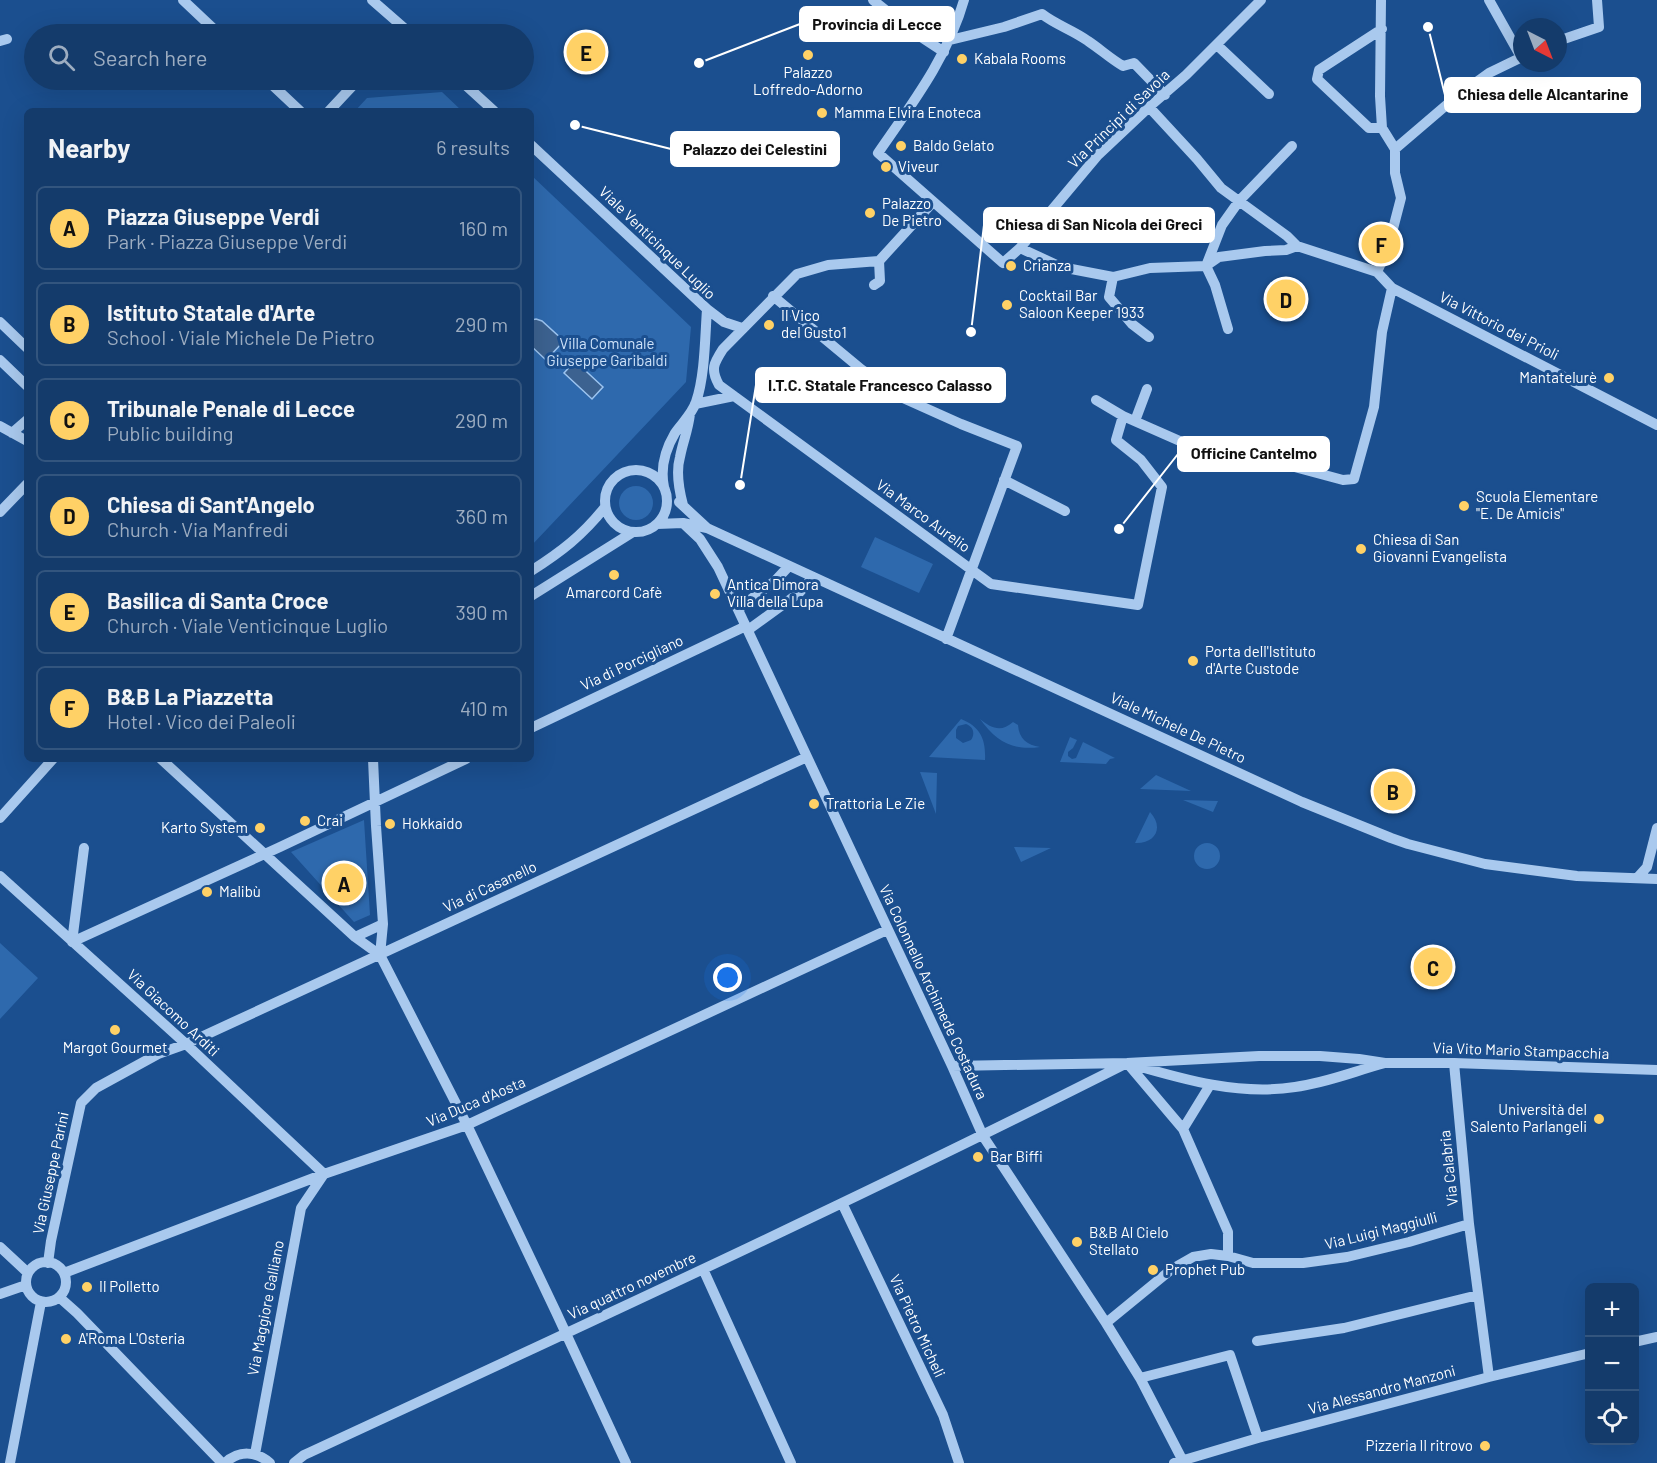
<!DOCTYPE html>
<meta charset="utf-8">
<style>
:root{--surface:#143b6b;--page:#1d4271;--text:#f1f3f6;--muted:#9dadc1;--line:#33557e;--accent:#ffd166}
body{margin:0;font-family:Barlow,sans-serif;background:var(--page);color:var(--text)}
.controls{position:absolute;right:18px;bottom:18px;display:grid;overflow:hidden;border-radius:9px;box-shadow:0 6px 24px #0002}
.controls button{width:54px;height:54px;display:grid;place-items:center;padding:0;border:0;border-bottom:2px solid var(--line);background:var(--surface);color:var(--text);font:30px sans-serif}
.compass{position:absolute;left:1513px;top:18px;width:54px;height:54px;border-radius:50%;background:var(--surface);box-shadow:0 6px 24px #0002;rotate:138deg}
.you{position:absolute;left:728px;top:978px;width:21px;height:21px;margin:-15px;border:4px solid #fff;border-radius:50%;background:#1a73e8;box-shadow:0 0 0 9px #1a73e833}
.badge{display:grid;place-items:center;width:39px;height:39px;border-radius:50%;background:var(--accent);color:#111;font-size:20px;font-weight:700}
.pin{position:absolute;translate:-50% -50%;border:3px solid #fff;box-shadow:0 2px 6px #0006}
.list{margin:0;padding:0;list-style:none}
h2{display:flex;justify-content:space-between;align-items:center;height:78px;margin:0;padding:0 24px;font-size:26px}
h2 small{font-size:20px;font-weight:400;color:var(--muted)}
.list li{display:grid;grid-template-columns:39px 1fr auto;gap:18px;align-items:center;box-sizing:border-box;height:84px;margin:0 12px 12px;padding:0 12px;border:2px solid var(--line);border-radius:9px}
.list b{display:block;font-size:22px;white-space:nowrap}
.list p{margin:0;font-size:20px;white-space:nowrap;color:var(--muted)}
.list em{font-size:20px;font-style:normal;color:var(--muted)}
.icon{flex:none;width:33px;height:33px;fill:none;stroke:currentColor;stroke-width:2;stroke-linecap:round;stroke-linejoin:round}
.map{position:relative;flex:none;width:1657px;height:1463px;overflow:hidden}
.search{position:absolute;background:var(--surface);box-shadow:0 6px 24px #0002;left:24px;top:24px;width:510px;height:66px;display:flex;align-items:center;gap:15px;box-sizing:border-box;padding:0 21px;border-radius:33px;color:var(--muted);font-size:22px}
.panel{position:absolute;background:var(--surface);box-shadow:0 6px 24px #0002;left:24px;top:108px;width:510px;height:654px;border-radius:9px}
.map>svg:first-child{display:block}
</style>
<div class="map">
<svg width="1657" height="1463" viewBox="0 0 1657 1463">
<rect width="100%" height="100%" fill="#1b4f8f"/>
<!-- green -->
<path fill="#2e69ad" fill-rule="evenodd" d="M 442,92 L 462,111 L 355,111 L 367,98 Z
M 531,175 L 691,327 L 686,382 L 531,546 Z
M619 503a17 17 0 1 1 34 0a17 17 0 1 1-34 0Z
M 875,537 L 933,564 L 919,593 L 861,567 Z
M 961,719 C 981,727 986,740 985,760 L 929,757 ZM 966,724 C 974,727 975,734 971,740 L 963,743 L 956,738 L 956,730 L 958,726 Z
M 980,719 C 991,728 1001,733 1013,722 L 1018,725 C 1019,739 1027,745 1040,747 C 1012,751 996,741 980,719 Z
M 1070,737 L 1077,740 L 1073,748 L 1068,752 L 1068,756 L 1072,759 L 1076,758 L 1083,742 L 1115,758 L 1110,759 L 1106,764 L 1060,762 Z
M 920,772 L 937,773 L 936,814 Z
M 1156,775 L 1191,791 L 1140,789 Z
M 1183,800 L 1218,801 L 1213,812 Z
M 1150,812 C 1164,827 1156,844 1135,843 Z
M 364,820 L 370,915 L 354,922 L 291,852 Z
M1194 856a13 13 0 1 1 26 0a13 13 0 1 1-26 0Z
M 1014,847 L 1051,848 L 1021,862 Z
M 0,943 L 38,978 L 0,1019 Z"/>
<!-- water -->
<path fill="#3c6290" stroke="#9cc4f0" stroke-width="1.5" d="M 536,319 L 542,321 L 564,341 L 546,360 L 531,346 L 531,320 Z
M 575,361 L 603,387 L 592,399 L 564,373 Z"/>
<g fill="none" stroke-linecap="round" stroke-linejoin="round">
<!-- minor -->
<path stroke="#a9c9ee" stroke-width="10" d="M 183,0 L 219,34
M 372,0 L 411,34
M 873,0 L 909,29 L 944,52
M 964,0 C 948,57 911,105 878,153 L 1003,263 L 1020,248 L 1098,155 L 1149,107 L 1186,75 L 1261,0
M 1381,0 L 1380,96 L 1382,128 L 1395,149
M 1489,0 L 1521,57
M 1382,29 L 1319,70 L 1317,79 L 1369,128 L 1382,128
M 950,40 L 1004,27 L 1042,14 C 1056,25 1073,30 1088,41 C 1100,49 1111,59 1123,66 L 1134,63 L 1165,95
M 0,41 L 7,39
M 1558,41 L 1599,27 L 1597,0
M 1217,45 L 1269,94
M 267,80 L 300,111
M 460,80 L 494,111
M 1149,107 L 1197,159 L 1221,188 L 1287,236 L 1297,246 L 1377,272 L 1392,288 L 1657,425
M 329,111 L 358,80
M 531,145 L 707,309 C 705,337 705,376 696,402 C 692,414 682,423 675,433 C 665,450 660,468 664,487
M 1395,149 L 1457,96 L 1489,73 L 1522,57
M 933,202 L 879,261 L 828,265 L 797,274 L 723,349 C 714,363 710,369 719,385 L 991,584 L 1138,605 L 1162,487 L 1141,460 L 1116,440 L 1123,416
M 1020,248 L 1061,267 L 1113,277 L 1150,268 L 1206,266 L 1219,257 L 1265,251 L 1286,250 L 1297,246
M 1377,272 L 1388,248 L 1401,198 L 1395,173 L 1395,149
M 1113,277 L 1109,297 L 1132,324 L 1149,337
M 874,285 L 880,281 L 879,261
M 773,296 L 861,369 L 903,398 L 961,424 L 1017,446 L 946,639
M 707,309 L 724,322 L 742,328
M 0,322 L 27,348
M 1228,329 L 1215,285 L 1206,266 L 1222,225 L 1239,201 L 1292,146
M 0,360 L 27,386
M 1096,400 L 1123,416 L 1207,453 L 1247,454 L 1343,480 L 1354,479 L 1374,407 L 1382,332 L 1392,288
M 695,404 L 734,396
M 1135,421 L 1147,389
M 0,426 L 27,441
M 12,433 L 27,420
M605 501a31 31 0 1 1 62 0a31 31 0 1 1-62 0Z
M 1004,480 L 1065,511
M 679,502 L 707,528
M 683,505 C 679,490 676,471 680,457 C 683,441 688,431 690,414
M 0,512 L 27,484
M 683,523 L 700,539 L 718,567 L 952,1066 L 983,1136 L 1106,1323 L 1140,1378 L 1184,1463
M 657,524 L 683,523 L 707,528 L 1302,802 L 1391,838 L 1408,844 L 1485,864 L 1577,876 L 1657,879
M 531,571 C 561,552 583,535 605,507
M 531,596 L 633,532
M 738,609 L 775,581 L 789,566
M 748,630 L 799,593 L 813,577
M 531,728 L 746,626
M 161,759 L 355,937 L 380,955 L 467,1125 L 556,1312 L 626,1463
M 373,759 L 376,826 L 383,924 L 380,955
M 0,818 L 53,759
M 0,876 L 186,1044 L 324,1174 L 301,1208 L 255,1454
M 1637,878 L 1647,867 L 1657,828
M 355,937 L 383,924
M 72,942 L 280,847 L 466,759
M 72,942 L 84,848
M 1454,1063 L 1469,1224 L 1489,1377
M 1128,1064 L 1183,1129 L 1228,1232 L 1228,1256
M 952,1066 L 1127,1063 L 1259,1056 L 1320,1056 L 1359,1059 L 1385,1063 L 1454,1063 L 1657,1070
M 1183,1129 L 1210,1085
M 842,1203 L 943,1415 L 959,1463
M 0,1247 L 28,1273
M26 1282a20 20 0 1 1 40 0a20 20 0 1 1-40 0Z
M 48,1263 L 51,1241 L 81,1103 L 96,1088 L 158,1054 L 186,1044 L 807,757
M 703,1269 L 791,1463
M 64,1273 L 324,1174 L 467,1125 L 887,930
M 0,1294 L 26,1285
M 59,1297 L 77,1313 L 222,1463
M 1106,1323 L 1172,1269 L 1193,1257 L 1211,1254 L 1228,1256 L 1253,1263 L 1303,1263 L 1347,1257 L 1409,1242 L 1469,1224
M 1257,1341 L 1344,1328 L 1478,1295
M 1634,1342 L 1657,1337
M 1140,1378 L 1230,1355 L 1258,1438
M 10,1463 L 41,1302
M 225,1463 C 239,1450 256,1451 270,1463
M 294,1463 L 304,1455 C 580,1327 856,1200 1127,1063 C 1182,1079 1238,1096 1295,1087 C 1326,1083 1355,1071 1385,1063
M 1174,1463 L 1258,1438 L 1489,1377 L 1590,1353"/>
</g>
<!-- markers -->
<g fill="#ffd166" stroke="#1b4f8f" stroke-width="2">
<circle cx="808" cy="55" r="6"/>
<circle cx="962" cy="59" r="6"/>
<circle cx="822" cy="113" r="6"/>
<circle cx="901" cy="146" r="6"/>
<circle cx="886" cy="167" r="6"/>
<circle cx="870" cy="213" r="6"/>
<circle cx="1011" cy="266" r="6"/>
<circle cx="1007" cy="305" r="6"/>
<circle cx="769" cy="325" r="6"/>
<circle cx="1609" cy="378" r="6"/>
<circle cx="1464" cy="506" r="6"/>
<circle cx="1361" cy="549" r="6"/>
<circle cx="614" cy="575" r="6"/>
<circle cx="715" cy="594" r="6"/>
<circle cx="1193" cy="661" r="6"/>
<circle cx="814" cy="804" r="6"/>
<circle cx="305" cy="821" r="6"/>
<circle cx="390" cy="824" r="6"/>
<circle cx="260" cy="828" r="6"/>
<circle cx="207" cy="892" r="6"/>
<circle cx="115" cy="1030" r="6"/>
<circle cx="1599" cy="1119" r="6"/>
<circle cx="978" cy="1157" r="6"/>
<circle cx="1077" cy="1242" r="6"/>
<circle cx="1153" cy="1270" r="6"/>
<circle cx="87" cy="1287" r="6"/>
<circle cx="66" cy="1339" r="6"/>
<circle cx="1485" cy="1446" r="6"/>
</g>
<g text-anchor="middle" stroke-width="6" stroke-linejoin="round" paint-order="stroke">
<!-- poi labels -->
<g font-size="15" fill="#fff" stroke="#1b4f8f" text-anchor="start">
<text x="974" y="64">Kabala Rooms</text>
<text x="808" y="78" text-anchor="middle">Palazzo<tspan x="808" dy="17">Loffredo-Adorno</tspan></text>
<text x="834" y="118">Mamma Elvira Enoteca</text>
<text x="913" y="151">Baldo Gelato</text>
<text x="898" y="172">Viveur</text>
<text x="882" y="209">Palazzo<tspan x="882" dy="17">De Pietro</tspan></text>
<text x="1023" y="271">Crianza</text>
<text x="1019" y="301">Cocktail Bar<tspan x="1019" dy="17">Saloon Keeper 1933</tspan></text>
<text x="781" y="321">Il Vico<tspan x="781" dy="17">del Gusto1</tspan></text>
<text x="1597" y="383" text-anchor="end">Mantatelurè</text>
<text x="1476" y="502">Scuola Elementare<tspan x="1476" dy="17">"E. De Amicis"</tspan></text>
<text x="1373" y="545">Chiesa di San<tspan x="1373" dy="17">Giovanni Evangelista</tspan></text>
<text x="727" y="590">Antica Dimora<tspan x="727" dy="17">Villa della Lupa</tspan></text>
<text x="614" y="598" text-anchor="middle">Amarcord Cafè</text>
<text x="1205" y="657">Porta dell'Istituto<tspan x="1205" dy="17">d'Arte Custode</tspan></text>
<text x="826" y="809">Trattoria Le Zie</text>
<text x="317" y="826">Crai</text>
<text x="402" y="829">Hokkaido</text>
<text x="248" y="833" text-anchor="end">Karto System</text>
<text x="219" y="897">Malibù</text>
<text x="115" y="1053" text-anchor="middle">Margot Gourmet</text>
<text x="1587" y="1115" text-anchor="end">Università del<tspan x="1587" dy="17">Salento Parlangeli</tspan></text>
<text x="990" y="1162">Bar Biffi</text>
<text x="1089" y="1238">B&amp;B Al Cielo<tspan x="1089" dy="17">Stellato</tspan></text>
<text x="1165" y="1275">Prophet Pub</text>
<text x="99" y="1292">Il Polletto</text>
<text x="78" y="1344">A'Roma L'Osteria</text>
<text x="1473" y="1451" text-anchor="end">Pizzeria Il ritrovo</text>
</g>
<!-- street labels -->
<g font-size="15" fill="#fff" stroke="#1b4f8f">
<text transform="translate(1119 119) rotate(-44)" y="5">Via Principi di Savoia</text>
<text transform="translate(657 243) rotate(44)" y="5">Viale Venticinque Luglio</text>
<text transform="translate(1499 326) rotate(27)" y="5">Via Vittorio dei Prioli</text>
<text transform="translate(923 516) rotate(36)" y="5">Via Marco Aurelio</text>
<text transform="translate(632 663) rotate(-25)" y="5">Via di Porcigliano</text>
<text transform="translate(1178 728) rotate(25)" y="5">Viale Michele De Pietro</text>
<text transform="translate(490 887) rotate(-25)" y="5">Via di Casanello</text>
<text transform="translate(933 992) rotate(65)" y="5">Via Colonnello Archimede Costadura</text>
<text transform="translate(173 1013) rotate(43)" y="5">Via Giacomo Arditi</text>
<text transform="translate(1521 1051) rotate(2)" y="5">Via Vito Mario Stampacchia</text>
<text transform="translate(476 1102) rotate(-23)" y="5">Via Duca d'Aosta</text>
<text transform="translate(1449 1168) rotate(-96)" y="5">Via Calabria</text>
<text transform="translate(51 1173) rotate(-78)" y="5">Via Giuseppe Parini</text>
<text transform="translate(1381 1231) rotate(-14)" y="5">Via Luigi Maggiulli</text>
<text transform="translate(632 1286) rotate(-25)" y="5">Via quattro novembre</text>
<text transform="translate(266 1308) rotate(-79)" y="5">Via Maggiore Galliano</text>
<text transform="translate(917 1326) rotate(65)" y="5">Via Pietro Micheli</text>
<text transform="translate(1382 1390) rotate(-15)" y="5">Via Alessandro Manzoni</text>
</g>
<!-- park labels -->
<g font-size="15" fill="#cfe3fa" stroke="#1b4f8f">
<text x="607" y="349">Villa Comunale<tspan x="607" dy="17">Giuseppe Garibaldi</tspan></text>
</g>
</g>
<!-- callouts -->
<path fill="none" stroke="#fff" stroke-width="2" d="M699 63L800 24M1428 27L1445 95M575 125L671 149M971 332L984 225M740 485L756 385M1119 529L1178 454"/>
<g fill="#fff" stroke="#1b4f8f" stroke-width="2">
<circle cx="699" cy="63" r="6"/>
<circle cx="1428" cy="27" r="6"/>
<circle cx="575" cy="125" r="6"/>
<circle cx="971" cy="332" r="6"/>
<circle cx="740" cy="485" r="6"/>
<circle cx="1119" cy="529" r="6"/>
</g>
<g fill="#fff" stroke="#fff" stroke-width="2">
<rect x="800" y="7" width="154" height="34" rx="6"/>
<rect x="1445" y="78" width="195" height="34" rx="6"/>
<rect x="671" y="132" width="168" height="34" rx="6"/>
<rect x="984" y="208" width="230" height="34" rx="6"/>
<rect x="756" y="368" width="249" height="34" rx="6"/>
<rect x="1178" y="437" width="151" height="34" rx="6"/>
</g>
<g font-size="16" text-anchor="middle" font-weight="bold" fill="#111">
<text x="877" y="30">Provincia di Lecce</text>
<text x="1543" y="100">Chiesa delle Alcantarine</text>
<text x="755" y="155">Palazzo dei Celestini</text>
<text x="1099" y="230">Chiesa di San Nicola dei Greci</text>
<text x="880" y="391">I.T.C. Statale Francesco Calasso</text>
<text x="1254" y="459">Officine Cantelmo</text>
</g>
</svg>
<div class="controls">
<button>+</button>
<button>−</button>
<button><svg class="icon" aria-label="locate" viewBox="0 0 24 24"><circle cx="12" cy="12" r="6"/><path d="M12 2v4M12 18v4M2 12h4M18 12h4"/></svg></button>
</div>
<svg class="compass" viewBox="-18 -18 36 36"><path d="M0-13l5 13h-10z" fill="#e53935"/><path d="M0 13l5-13h-10z" fill="#9dadc1"/></svg>
<div class="you"></div>
<div class="pin badge" style="left:344px;top:883px">A</div>
<div class="pin badge" style="left:1393px;top:791px">B</div>
<div class="pin badge" style="left:1433px;top:967px">C</div>
<div class="pin badge" style="left:1286px;top:299px">D</div>
<div class="pin badge" style="left:586px;top:52px">E</div>
<div class="pin badge" style="left:1381px;top:244px">F</div>
<div class="search"><svg class="icon" aria-label="search" viewBox="0 0 24 24"><circle cx="10" cy="10" r="6"/><path d="M15 15l6 6"/></svg>Search here</div>
<section class="panel">
<h2>Nearby<small>6 results</small></h2>
<ul class="list">
<li><span class="badge">A</span><div><b>Piazza Giuseppe Verdi</b><p>Park · Piazza Giuseppe Verdi</p></div><em>160 m</em></li>
<li><span class="badge">B</span><div><b>Istituto Statale d'Arte</b><p>School · Viale Michele De Pietro</p></div><em>290 m</em></li>
<li><span class="badge">C</span><div><b>Tribunale Penale di Lecce</b><p>Public building</p></div><em>290 m</em></li>
<li><span class="badge">D</span><div><b>Chiesa di Sant'Angelo</b><p>Church · Via Manfredi</p></div><em>360 m</em></li>
<li><span class="badge">E</span><div><b>Basilica di Santa Croce</b><p>Church · Viale Venticinque Luglio</p></div><em>390 m</em></li>
<li><span class="badge">F</span><div><b>B&amp;B La Piazzetta</b><p>Hotel · Vico dei Paleoli</p></div><em>410 m</em></li>
</ul>
</section>
</div>
